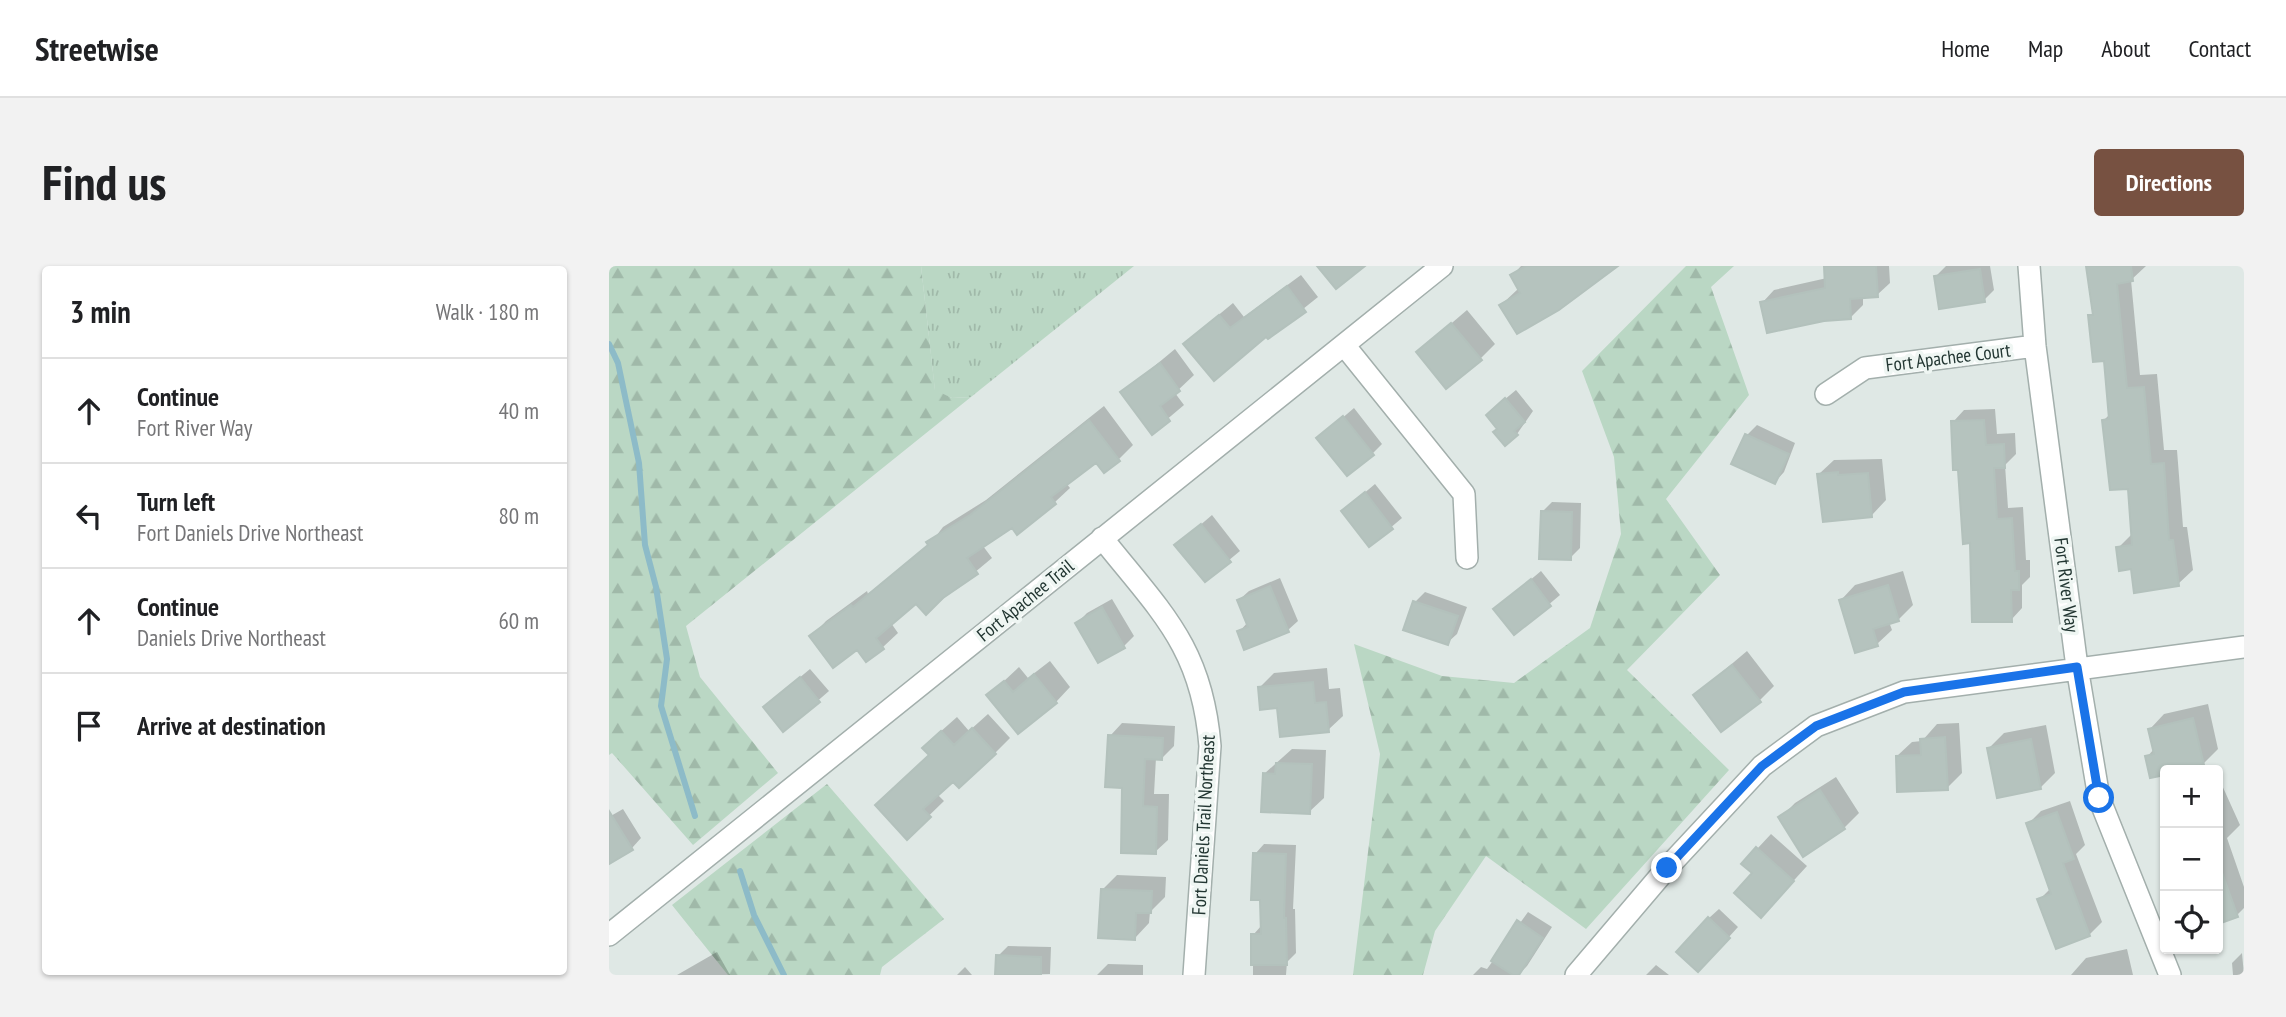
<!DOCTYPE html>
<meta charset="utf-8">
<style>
:root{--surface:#fff;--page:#f2f2f2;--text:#202124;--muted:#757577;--line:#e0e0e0;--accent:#775141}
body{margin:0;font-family:"PT Sans Narrow",sans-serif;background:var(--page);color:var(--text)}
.controls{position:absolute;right:21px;bottom:21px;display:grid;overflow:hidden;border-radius:7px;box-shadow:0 2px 5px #0004}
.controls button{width:63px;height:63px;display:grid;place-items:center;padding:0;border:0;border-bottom:2px solid var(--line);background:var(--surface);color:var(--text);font:35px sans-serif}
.stop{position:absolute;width:21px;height:21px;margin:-16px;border:5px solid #1a73e8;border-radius:50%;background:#fff}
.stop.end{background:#1a73e8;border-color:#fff;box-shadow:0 2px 7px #0008}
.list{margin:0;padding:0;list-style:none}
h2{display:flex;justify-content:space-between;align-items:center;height:91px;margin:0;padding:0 28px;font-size:30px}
h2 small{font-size:23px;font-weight:400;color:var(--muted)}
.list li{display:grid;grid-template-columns:46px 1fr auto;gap:21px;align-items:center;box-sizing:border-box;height:105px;padding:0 28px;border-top:2px solid var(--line)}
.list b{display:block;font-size:26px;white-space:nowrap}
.list p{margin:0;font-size:23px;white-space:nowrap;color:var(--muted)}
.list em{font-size:23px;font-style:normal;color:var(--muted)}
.icon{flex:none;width:38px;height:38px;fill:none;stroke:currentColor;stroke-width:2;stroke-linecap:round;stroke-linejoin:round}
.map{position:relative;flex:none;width:1635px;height:709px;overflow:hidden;border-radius:7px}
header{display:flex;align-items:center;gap:42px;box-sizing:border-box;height:98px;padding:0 35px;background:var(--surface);border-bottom:2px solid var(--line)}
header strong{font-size:33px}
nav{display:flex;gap:38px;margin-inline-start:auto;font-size:24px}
.intro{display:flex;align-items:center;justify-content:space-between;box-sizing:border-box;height:168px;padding:0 42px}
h1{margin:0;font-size:49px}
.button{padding:18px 32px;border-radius:7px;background:var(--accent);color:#fff;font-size:24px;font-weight:700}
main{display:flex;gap:42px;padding:0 42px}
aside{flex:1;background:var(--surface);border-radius:7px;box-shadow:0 2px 5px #0004}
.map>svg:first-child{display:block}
</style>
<header>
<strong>Streetwise</strong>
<nav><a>Home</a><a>Map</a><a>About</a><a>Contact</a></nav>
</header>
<div class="intro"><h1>Find us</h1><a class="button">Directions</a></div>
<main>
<aside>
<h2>3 min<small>Walk · 180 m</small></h2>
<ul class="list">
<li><svg class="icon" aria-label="ahead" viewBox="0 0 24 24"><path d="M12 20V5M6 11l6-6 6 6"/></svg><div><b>Continue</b><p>Fort River Way</p></div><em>40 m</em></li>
<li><svg class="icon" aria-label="left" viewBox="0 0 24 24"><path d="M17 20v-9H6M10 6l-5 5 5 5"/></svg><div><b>Turn left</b><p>Fort Daniels Drive Northeast</p></div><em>80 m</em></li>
<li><svg class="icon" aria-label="ahead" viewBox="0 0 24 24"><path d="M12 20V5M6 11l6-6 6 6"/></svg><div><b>Continue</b><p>Daniels Drive Northeast</p></div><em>60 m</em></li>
<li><svg class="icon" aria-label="arrive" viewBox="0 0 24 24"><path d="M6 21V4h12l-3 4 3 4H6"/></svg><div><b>Arrive at destination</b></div></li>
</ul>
</aside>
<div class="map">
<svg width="1635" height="709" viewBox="0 0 1635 709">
<defs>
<pattern id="grass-tufts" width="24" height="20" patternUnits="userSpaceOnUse" patternTransform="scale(1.75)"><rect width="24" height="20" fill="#bad7c4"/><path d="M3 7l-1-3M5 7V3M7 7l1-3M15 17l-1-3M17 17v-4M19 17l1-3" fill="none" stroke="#a0b9a9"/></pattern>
<pattern id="forest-firs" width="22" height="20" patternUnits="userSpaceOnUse" patternTransform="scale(1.75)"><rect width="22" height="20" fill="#bad7c4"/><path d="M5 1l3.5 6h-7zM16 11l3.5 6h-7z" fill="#a0b9a9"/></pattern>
</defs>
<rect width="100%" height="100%" fill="#dfe8e5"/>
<!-- grass -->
<path fill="url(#grass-tufts)" d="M 312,0 L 525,0 L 362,131 L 343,132 L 326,125 Z"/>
<!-- forest -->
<path fill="url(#forest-firs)" d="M 0,0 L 312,0 L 326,124 L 343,132 L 362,131 L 77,360 L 91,411 L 169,507 L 84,579 L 3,487 L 0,489 Z
M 1077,0 L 1125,0 L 1102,21 L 1140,129 L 1057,233 L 1111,309 L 1018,404 L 1120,504 L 977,663 L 877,590 L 826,665 L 814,709 L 744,709 L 771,488 L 745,378 L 833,410 L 905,417 L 981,362 L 1012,268 L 1005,191 L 973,105 Z
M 218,518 L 335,653 L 273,701 L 271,709 L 119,709 L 63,639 Z"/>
<!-- shadow -->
<path fill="#0003" d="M 912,0 L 1003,0 L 892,39 L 910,22 L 903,10 Z
M 1217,0 L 1280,0 L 1281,17 L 1268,29 L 1254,30 L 1254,39 L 1241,52 L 1215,53 L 1153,37 L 1165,24 L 1218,12 Z
M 1337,0 L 1381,0 L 1385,24 L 1375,34 L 1327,10 Z
M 1479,0 L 1537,0 L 1522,14 L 1531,109 L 1548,108 L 1555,184 L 1568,184 L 1574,261 L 1578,261 L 1584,304 L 1569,318 L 1523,301 L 1509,282 L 1523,268 L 1520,222 L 1495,154 L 1501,148 L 1496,93 L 1481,50 L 1485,46 Z
M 692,9 L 709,31 L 659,71 L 589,66 L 624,37 L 635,51 Z
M 858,44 L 886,78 L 871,93 L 809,86 Z
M 566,83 L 585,109 L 566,127 L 575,139 L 543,166 L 513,127 Z
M 907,124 L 924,145 L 908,168 L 890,162 L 889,139 Z
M 495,140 L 524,179 L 510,193 L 487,194 L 457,217 L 461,222 L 446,236 L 408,266 L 403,260 L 374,280 L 383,292 L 317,347 L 308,336 L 282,357 L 289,367 L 274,381 L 258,394 L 248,381 L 203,370 L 217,355 L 258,325 L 259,328 L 321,278 L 334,261 L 377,234 Z
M 745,142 L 773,178 L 764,187 L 710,172 Z
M 1386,143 L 1388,168 L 1406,167 L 1407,188 L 1396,199 L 1399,242 L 1414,241 L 1417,294 L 1421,294 L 1421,311 L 1413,319 L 1413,342 L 1402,354 L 1363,276 L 1344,156 L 1355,144 Z
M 1148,159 L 1186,177 L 1175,206 L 1166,216 L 1138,169 Z
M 1273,193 L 1277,234 L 1263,249 L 1210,208 L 1225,194 Z
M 766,218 L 793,252 L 761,279 L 734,245 Z
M 943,236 L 972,237 L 971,282 L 961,292 L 933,246 Z
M 603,249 L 631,285 L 596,314 L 568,279 Z
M 932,305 L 951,329 L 906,367 L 887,343 Z
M 1294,305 L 1304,339 L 1289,354 L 1280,356 L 1283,364 L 1268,378 L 1232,334 L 1246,319 Z
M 671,312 L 689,355 L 679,364 L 630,366 L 639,356 L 630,334 L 640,325 Z
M 816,326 L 858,341 L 848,368 L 838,377 L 806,336 Z
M 503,333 L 525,370 L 515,380 L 468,357 L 478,347 Z
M 1138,385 L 1165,420 L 1150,435 L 1086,429 Z
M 441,395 L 461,421 L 447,436 L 380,429 L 410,401 L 419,412 Z
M 718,402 L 720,423 L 731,422 L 734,450 L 719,464 L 669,440 L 650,422 L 665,407 Z
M 201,403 L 220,425 L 175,464 L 166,432 Z
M 1599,438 L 1609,483 L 1594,498 L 1556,504 L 1542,510 L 1538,491 L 1545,483 L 1541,463 L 1555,448 Z
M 379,448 L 401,472 L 386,487 L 344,513 L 328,528 L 335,535 L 298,571 L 330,467 L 348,451 L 360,465 Z
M 513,457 L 566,460 L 565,480 L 552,493 L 547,492 L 545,528 L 560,528 L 559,574 L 546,586 L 515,520 L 501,470 Z
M 1350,457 L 1353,507 L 1338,522 L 1288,490 L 1303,476 L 1313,475 L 1328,458 Z
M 1437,459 L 1446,507 L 1431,522 L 1380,482 L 1395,467 Z
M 683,483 L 717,484 L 715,532 L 700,546 L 655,508 Z
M 1227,511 L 1250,547 L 1235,562 L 1171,552 L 1186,537 Z
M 1612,517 L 1631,559 L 1618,572 L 1635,621 L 1635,642 L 1628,649 L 1609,656 L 1609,518 Z
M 1461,535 L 1476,579 L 1467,588 L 1493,656 L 1480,669 L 1430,634 L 1442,622 L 1419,558 L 1432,545 Z
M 14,543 L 32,572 L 23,582 L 0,592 L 0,551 Z
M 1162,568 L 1198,600 L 1167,634 L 1145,607 L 1148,583 Z
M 655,578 L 687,579 L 684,643 L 686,643 L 687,687 L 678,696 L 677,709 L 644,709 L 644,669 L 653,659 L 653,632 L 646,588 Z
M 508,609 L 557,611 L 556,631 L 541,646 L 540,657 L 526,672 L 493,624 Z
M 1110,643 L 1129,661 L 1099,694 L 1100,652 Z
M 919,646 L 943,661 L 918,700 L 909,709 L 864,709 L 872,701 L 878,703 Z
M 399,680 L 442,681 L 441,708 L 388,709 L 389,690 Z
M 1518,683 L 1524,709 L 1462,709 L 1477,692 Z
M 108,686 L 121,709 L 67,709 L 68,709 Z
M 1633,687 L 1635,709 L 1624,709 L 1623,697 Z
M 499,698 L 534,699 L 534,709 L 488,709 Z
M 1047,699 L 1060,709 L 1037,709 Z
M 356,701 L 363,709 L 348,709 Z"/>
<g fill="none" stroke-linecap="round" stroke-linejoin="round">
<!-- stream -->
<path stroke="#8dbbc8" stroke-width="6" d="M 0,78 L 9,97 L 30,197 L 36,279 L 47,321 L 58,393 L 52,440 L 86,550
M 131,605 L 145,649 L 175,709"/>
</g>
<!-- building -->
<path fill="#b5c3be" stroke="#b3c1bc" stroke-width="2" d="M 708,0 L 756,0 L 727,23 Z
M 917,0 L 1009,0 L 950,44 L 908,68 L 890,39 L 911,27 L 901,9 Z
M 1215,0 L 1267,0 L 1269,31 L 1241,33 L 1242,53 L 1215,55 L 1158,67 L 1151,36 L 1216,22 Z
M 1477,0 L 1522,0 L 1524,15 L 1508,18 L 1518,122 L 1535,121 L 1542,198 L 1555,197 L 1560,274 L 1564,274 L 1570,320 L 1525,327 L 1522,303 L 1510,305 L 1507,281 L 1523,279 L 1519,223 L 1501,224 L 1493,154 L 1500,153 L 1495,95 L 1484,96 L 1479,49 L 1484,49 Z
M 1371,3 L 1376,36 L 1330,43 L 1325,10 Z
M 678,20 L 697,46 L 659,73 L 657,71 L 605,115 L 574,78 L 610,49 L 621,62 Z
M 842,57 L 873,94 L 837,123 L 807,86 Z
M 551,97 L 571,125 L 551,140 L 561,155 L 543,169 L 511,126 Z
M 896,132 L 916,156 L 905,165 L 909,169 L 896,180 L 884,166 L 888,163 L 877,149 Z
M 734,150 L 765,189 L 738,210 L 707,172 Z
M 480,154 L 511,195 L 495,207 L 487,197 L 442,231 L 447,238 L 408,269 L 403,262 L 358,292 L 369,308 L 334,332 L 317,349 L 307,338 L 267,372 L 275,383 L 257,396 L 248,384 L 224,402 L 200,370 L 242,339 L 244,341 L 319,279 L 317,276 L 361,249 Z
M 1375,154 L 1377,179 L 1395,178 L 1396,202 L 1385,202 L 1388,253 L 1403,252 L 1406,305 L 1410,305 L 1410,324 L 1402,324 L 1403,356 L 1363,356 L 1361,277 L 1354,278 L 1349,204 L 1344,204 L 1342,155 Z
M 1136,168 L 1180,188 L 1166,218 L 1122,198 Z
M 1229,206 L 1229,209 L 1259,207 L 1263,251 L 1214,256 L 1208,208 Z
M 756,226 L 784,263 L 760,281 L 732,245 Z
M 932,245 L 963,246 L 962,294 L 930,293 Z
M 592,258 L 622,296 L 596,316 L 565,279 Z
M 922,313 L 942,340 L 905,369 L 884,343 Z
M 1279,319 L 1290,355 L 1264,363 L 1269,380 L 1246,387 L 1230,334 Z
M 661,320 L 680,366 L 635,384 L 628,365 L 639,361 L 628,334 Z
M 804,335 L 849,350 L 839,379 L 794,364 Z
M 493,341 L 516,382 L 489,397 L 466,357 Z
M 1123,399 L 1152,436 L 1112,466 L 1084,429 Z
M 425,408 L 448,437 L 409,468 L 377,429 L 395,415 L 404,426 Z
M 191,411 L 211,436 L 174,466 L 154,441 Z
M 704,416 L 706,437 L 717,436 L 720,466 L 671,471 L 668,442 L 651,444 L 649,421 Z
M 1584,452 L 1595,499 L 1556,504 L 1556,509 L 1541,512 L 1536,490 L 1545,488 L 1539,463 Z
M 363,462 L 387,488 L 350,522 L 344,516 L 314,543 L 322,551 L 298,574 L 266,539 L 320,489 L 313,482 L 332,465 L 345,479 Z
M 499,469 L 554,472 L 553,494 L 536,493 L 534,540 L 548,541 L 547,588 L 512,587 L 513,522 L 496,521 Z
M 1336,471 L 1339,524 L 1288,526 L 1287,490 L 1312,489 L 1311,473 Z
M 1422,473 L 1432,523 L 1388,532 L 1378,482 Z
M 667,497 L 703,498 L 701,548 L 652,546 L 654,507 L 666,508 Z
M 1211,524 L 1236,563 L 1194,591 L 1169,551 Z
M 0,545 L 24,584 L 0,598 Z
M 1448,546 L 1465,593 L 1454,597 L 1481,670 L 1447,683 L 1428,633 L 1442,628 L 1417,557 Z
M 1147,581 L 1185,615 L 1152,652 L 1125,627 L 1143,607 L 1132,598 Z
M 644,587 L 677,588 L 675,652 L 677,652 L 678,699 L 642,699 L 642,668 L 652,668 L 651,634 L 642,634 Z
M 1611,601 L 1629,651 L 1609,658 L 1609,602 Z
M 492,623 L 543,625 L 542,647 L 527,647 L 526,674 L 489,672 Z
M 1099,651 L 1121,672 L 1089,706 L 1067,686 Z
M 908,654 L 934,672 L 910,709 L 904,709 L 882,695 Z
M 387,689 L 432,691 L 432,709 L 386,709 Z"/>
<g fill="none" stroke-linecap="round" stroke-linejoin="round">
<defs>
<path id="minor" d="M 1420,0 L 1426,80 L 1468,401 L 1490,532 L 1561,709
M 735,79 L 855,228 L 858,292
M 1217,128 L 1256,102 L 1426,80
M 493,272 C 552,346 593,381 601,480 L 585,709
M 0,669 L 833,0
M 967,709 L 1058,602 L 1153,500 L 1207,460 L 1295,426 L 1635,381"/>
</defs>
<!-- minor casing -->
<use href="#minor" stroke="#a3afac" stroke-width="24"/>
<!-- minor -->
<use href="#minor" stroke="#fff" stroke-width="21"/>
</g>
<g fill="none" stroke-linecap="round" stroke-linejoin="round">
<!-- route -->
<path stroke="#1a73e8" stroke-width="9" d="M 1058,602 L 1153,500 L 1207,460 L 1295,426 L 1468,401 L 1490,532"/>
</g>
<g text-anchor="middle" stroke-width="7" stroke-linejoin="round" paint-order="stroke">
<!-- street labels -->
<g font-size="19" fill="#223632" stroke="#eff6f3">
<text transform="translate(1339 91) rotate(-7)" y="7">Fort Apachee Court</text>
<text transform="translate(1458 319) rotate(83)" y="7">Fort River Way</text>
<text transform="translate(416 334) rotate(-39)" y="7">Fort Apachee Trail</text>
<text transform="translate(594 559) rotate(-87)" y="7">Fort Daniels Trail Northeast</text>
</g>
</g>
</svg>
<div class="controls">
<button>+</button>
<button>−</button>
<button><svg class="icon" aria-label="locate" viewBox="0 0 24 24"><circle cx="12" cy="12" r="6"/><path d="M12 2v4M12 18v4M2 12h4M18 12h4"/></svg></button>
</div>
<div class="stop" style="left:1490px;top:532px"></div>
<div class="stop end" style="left:1058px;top:602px"></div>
</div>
</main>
